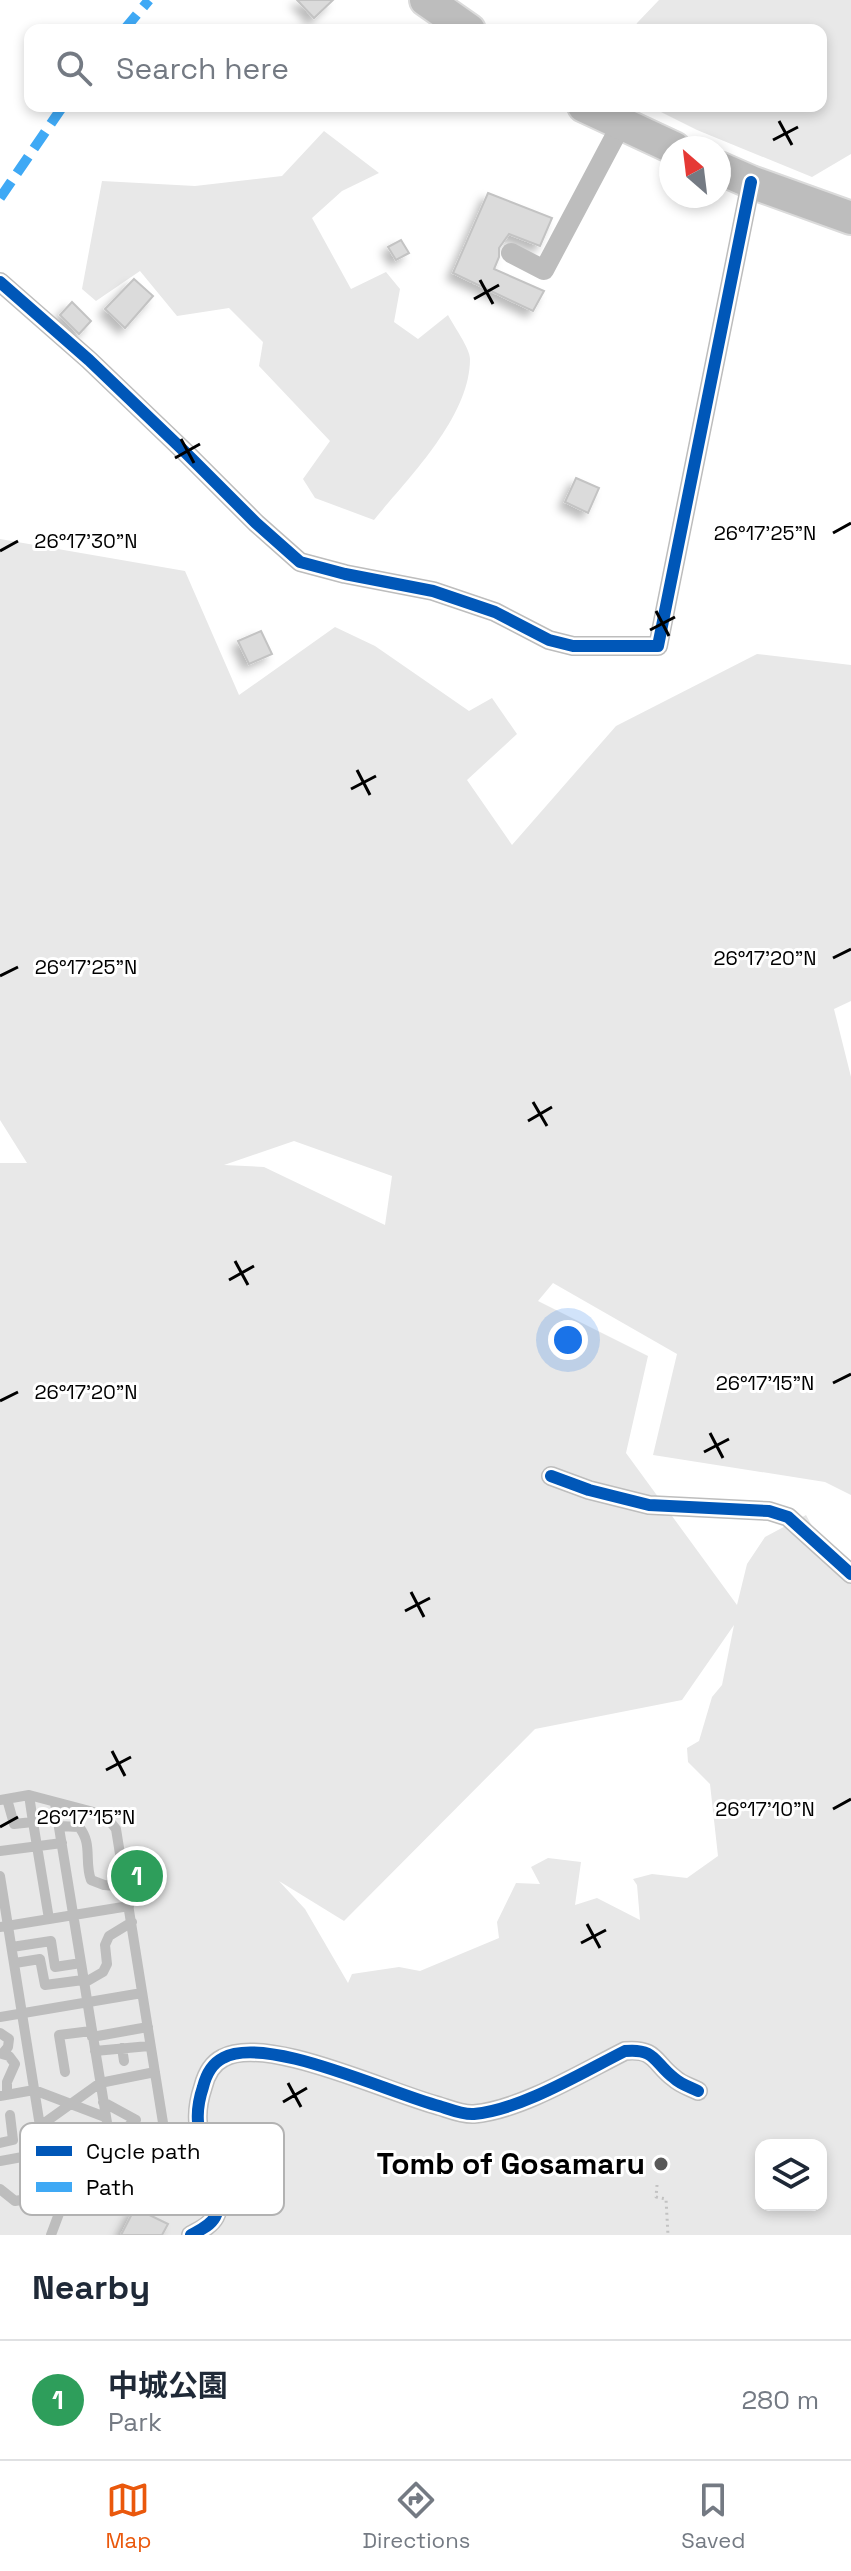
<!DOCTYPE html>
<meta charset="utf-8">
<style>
:root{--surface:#fff;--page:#f2f2f3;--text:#1f2937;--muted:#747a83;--line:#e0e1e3;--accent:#ea580c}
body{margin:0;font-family:"Space Grotesk","Noto Sans JP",sans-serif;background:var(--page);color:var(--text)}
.controls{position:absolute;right:24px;bottom:24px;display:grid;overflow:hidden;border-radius:16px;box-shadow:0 4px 12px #0003}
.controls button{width:72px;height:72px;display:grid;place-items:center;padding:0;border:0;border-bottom:2px solid var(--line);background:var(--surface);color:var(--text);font:40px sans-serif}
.compass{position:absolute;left:659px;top:136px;width:72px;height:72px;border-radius:50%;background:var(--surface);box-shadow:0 4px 12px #0003;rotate:332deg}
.you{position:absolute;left:568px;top:1340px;width:28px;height:28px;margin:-20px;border:6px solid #fff;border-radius:50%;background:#1a73e8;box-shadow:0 0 0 12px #1a73e833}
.badge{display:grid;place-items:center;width:52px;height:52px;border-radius:50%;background:var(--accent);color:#fff;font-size:26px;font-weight:700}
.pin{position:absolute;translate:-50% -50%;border:4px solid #fff;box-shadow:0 2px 8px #0006}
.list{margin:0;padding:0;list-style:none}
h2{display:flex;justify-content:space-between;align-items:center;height:104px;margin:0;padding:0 32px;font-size:34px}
h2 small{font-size:26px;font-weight:400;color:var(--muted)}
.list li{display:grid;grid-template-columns:52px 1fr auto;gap:24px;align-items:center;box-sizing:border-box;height:120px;padding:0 32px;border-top:2px solid var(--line)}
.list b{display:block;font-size:30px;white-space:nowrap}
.list p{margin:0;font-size:26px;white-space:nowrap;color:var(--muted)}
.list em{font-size:26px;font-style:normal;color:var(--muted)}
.icon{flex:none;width:44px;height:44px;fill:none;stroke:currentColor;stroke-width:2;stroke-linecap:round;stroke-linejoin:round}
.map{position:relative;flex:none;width:851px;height:2235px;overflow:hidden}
.search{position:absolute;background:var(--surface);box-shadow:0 4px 12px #0003;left:24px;right:24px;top:24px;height:88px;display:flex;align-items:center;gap:20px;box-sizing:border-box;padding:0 28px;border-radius:16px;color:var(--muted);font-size:30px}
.sheet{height:224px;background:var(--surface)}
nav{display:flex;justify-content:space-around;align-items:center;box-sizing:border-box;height:112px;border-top:2px solid var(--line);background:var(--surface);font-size:22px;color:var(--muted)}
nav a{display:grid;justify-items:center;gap:4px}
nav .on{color:var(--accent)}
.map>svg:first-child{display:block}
</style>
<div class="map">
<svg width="851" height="2235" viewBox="0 0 851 2235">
<defs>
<filter id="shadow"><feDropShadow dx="-6" dy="6" stdDeviation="4" flood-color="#0004"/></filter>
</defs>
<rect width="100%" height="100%" fill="#fff"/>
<!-- green -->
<path fill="#e8e8e8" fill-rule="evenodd" d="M 659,0 L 851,0 L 851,154 L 812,177 L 697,130 L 649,106 L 821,106 L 821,30 L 634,30 L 637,23 Z
M 324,131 L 379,173 L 342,191 L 312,218 L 351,289 L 386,272 L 400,289 L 394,322 L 418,339 L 448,315 C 453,325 470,348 470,359 C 470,417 409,477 374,520 L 315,498 L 303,479 L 330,441 L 259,366 L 263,342 L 229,308 L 177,316 L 140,271 L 96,301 L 82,289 L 102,181 L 195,186 L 282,176 Z
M 0,539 L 185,571 L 239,695 L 335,627 L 375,646 L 469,711 L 492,698 L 517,734 L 467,780 L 512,845 L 616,726 L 757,654 L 851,665 L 851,1001 L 834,1009 L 851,1077 L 851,1495 L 825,1482 L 653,1455 L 677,1354 L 553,1283 L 538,1301 L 648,1356 L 626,1453 L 737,1605 L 747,1564 L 765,1537 L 806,1515 L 825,1550 L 851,1564 L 851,2235 L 0,2235 L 0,1163 L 27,1163 L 0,1120 ZM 294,1141 L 392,1176 L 385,1225 L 264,1167 L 224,1165 ZM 734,1625 L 722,1685 L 712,1697 L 699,1741 L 687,1748 L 688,1762 L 710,1784 L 718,1856 L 687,1878 L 652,1874 L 633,1879 L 637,1885 L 640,1920 L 597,1898 L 575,1905 L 581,1862 L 548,1858 L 531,1867 L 540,1884 L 516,1883 L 497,1922 L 499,1938 L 420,1971 L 399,1967 L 352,1974 L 348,1983 L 305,1909 L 279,1881 L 344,1921 L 535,1729 L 682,1700 ZM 761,2145 L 821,2145 L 821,2205 L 761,2205 Z"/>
<!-- building -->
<path fill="#dbdbdb" stroke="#c3c3c3" stroke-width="2" filter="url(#shadow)" d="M 297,0 L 333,0 L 314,18 Z
M 488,193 L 552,218 L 540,246 L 509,234 L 499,248 L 499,257 L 494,269 L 544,291 L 533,311 L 453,273 Z
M 401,240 L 409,253 L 396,260 L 388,247 Z
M 134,279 L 153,296 L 125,328 L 105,309 Z
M 72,302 L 91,321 L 79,334 L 60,315 Z
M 576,478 L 599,488 L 588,513 L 565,502 Z
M 261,631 L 272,654 L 249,664 L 238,641 Z
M 135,2208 L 168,2224 L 162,2235 L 121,2235 Z"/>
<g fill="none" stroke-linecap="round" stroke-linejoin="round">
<defs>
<path id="trunk" d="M 426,0 L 469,30
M 584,106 L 674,148
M 719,168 L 751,182 L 851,218"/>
</defs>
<!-- trunk casing -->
<use href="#trunk" stroke="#dbdbdb" stroke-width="36"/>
<!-- path -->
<path stroke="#c2c2c2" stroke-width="3" stroke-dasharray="2 4" stroke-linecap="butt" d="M 657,2185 L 656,2197 L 666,2199 L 668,2235"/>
<!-- service -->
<path stroke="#bdbdbd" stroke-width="10" d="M 29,1795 L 33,1822
M 7,1799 L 14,1824 L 33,1822 L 49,1919
M 0,1800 L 29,1795 L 105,1815 L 116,1829 L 168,2154 L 156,2174 L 117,2184 L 15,2201 L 0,2189
M 55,1803 L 117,2184
M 59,1826 L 79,1827 C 93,1844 84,1861 91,1880 L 104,1885 L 126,1887
M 0,1851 L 62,1843
M 0,1876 L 51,2195
M 0,1927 L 129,1906
M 12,1947 L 51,1941 L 55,1967 L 81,1963
M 15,1963 L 40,1959 L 45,1985 L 83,1980
M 84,1983 L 103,1972 L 107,1964 L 105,1945 L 109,1936 L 132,1922
M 0,2017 L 142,1993
M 0,2033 L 9,2039 L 8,2047 L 2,2054 L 9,2056 L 15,2064 L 7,2082 L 7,2094
M 92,2037 L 148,2027
M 122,2048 L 124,2061
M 95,2051 L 149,2046
M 65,2072 L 59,2035 L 91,2031
M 0,2096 L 34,2090 L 105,2117
M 40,2126 L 100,2083 L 155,2072
M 0,2143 L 13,2140 L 10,2115
M 0,2161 L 110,2141 L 136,2120 L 103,2102
M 51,2235 L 67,2192"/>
<!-- minor -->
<path stroke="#bdbdbd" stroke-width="20" d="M 511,253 L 544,270 L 621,125
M 0,282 L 89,360 L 185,452 L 256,523 L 300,562 L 345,574 L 433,591 L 495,612 L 549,640 L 573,646 L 658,646 L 751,182
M 551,1476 L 589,1490 L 649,1505 L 769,1511 L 788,1517 L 851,1574
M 191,2235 C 200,2230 210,2226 215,2217 C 228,2193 201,2148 198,2122 C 197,2110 199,2099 203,2087 C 206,2075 211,2064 223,2058 C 266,2034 389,2093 439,2106 C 449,2109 463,2115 474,2114 C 521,2110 583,2072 625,2051 C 656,2048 654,2063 674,2078 C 680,2084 690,2087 698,2091"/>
<!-- trunk -->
<use href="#trunk" stroke="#bdbdbd" stroke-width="32"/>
<!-- quiet -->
<path stroke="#3fa9f5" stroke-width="10" stroke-dasharray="20 10" stroke-linecap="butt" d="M 124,30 L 149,0
M 0,198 L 63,106"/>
<defs>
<path id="cycleway" d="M 0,282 L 89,360 L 185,452 L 256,523 L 300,562 L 345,574 L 433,591 L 495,612 L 549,640 L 573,646 L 658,646 L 751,182
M 551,1476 L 589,1490 L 649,1505 L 769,1511 L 788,1517 L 851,1574
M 191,2235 C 200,2230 210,2226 215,2217 C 228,2193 201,2148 198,2122 C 197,2110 199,2099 203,2087 C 206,2075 211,2064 223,2058 C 266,2034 389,2093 439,2106 C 449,2109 463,2115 474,2114 C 521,2110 583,2072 625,2051 C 656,2048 654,2063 674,2078 C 680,2084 690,2087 698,2091"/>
</defs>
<!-- cycleway casing -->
<use href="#cycleway" stroke="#fff" stroke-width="17"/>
<!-- cycleway -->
<use href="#cycleway" stroke="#0057b8" stroke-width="12"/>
</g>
<!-- ticks -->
<path fill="none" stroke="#000" stroke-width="3" d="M 779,121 L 792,145M 773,140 L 798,127M 480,280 L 493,304M 474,299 L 499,285M 181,439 L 194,463M 175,458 L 200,444M 833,533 L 851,523M 0,551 L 18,541M 656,611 L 669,636M 650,630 L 675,617M 357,770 L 370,795M 351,789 L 376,776M 833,958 L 851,949M 0,976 L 18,967M 533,1102 L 547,1126M 528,1121 L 552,1107M 235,1261 L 248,1285M 229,1280 L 254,1266M 833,1383 L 851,1374M 0,1401 L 18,1392M 710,1433 L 723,1458M 704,1452 L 729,1439M 411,1592 L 424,1617M 405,1611 L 430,1598M 112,1751 L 125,1776M 106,1770 L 131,1757M 833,1809 L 851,1799M 0,1827 L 18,1817M 587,1924 L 600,1948M 581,1943 L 606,1930M 288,2083 L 301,2107M 283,2102 L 307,2088"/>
<!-- markers -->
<circle fill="#595959" stroke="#fff" stroke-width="3" cx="661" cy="2164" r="8"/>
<g text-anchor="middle" stroke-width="6" stroke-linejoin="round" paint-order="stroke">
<!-- poi labels -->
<g font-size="30" font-weight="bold" fill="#000" stroke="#fff" text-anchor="end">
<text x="645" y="2174">Tomb of Gosamaru</text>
</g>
</g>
<!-- legend -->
<rect x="20" y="2123" width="264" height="92" rx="12" fill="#fff" stroke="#b2b2b2" stroke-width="2"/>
<rect x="36" y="2146" width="36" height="10" fill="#0057b8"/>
<rect x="36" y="2182" width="36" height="10" fill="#3fa9f5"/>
<g font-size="22" fill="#000">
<text x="86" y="2159">Cycle path</text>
<text x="86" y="2195">Path</text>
</g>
<g font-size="20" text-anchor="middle" fill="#000" stroke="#fff" stroke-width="6" stroke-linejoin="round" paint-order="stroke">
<text x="765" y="540">26°17'25"N</text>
<text x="86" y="548">26°17'30"N</text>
<text x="765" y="965">26°17'20"N</text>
<text x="86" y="974">26°17'25"N</text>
<text x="765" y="1390">26°17'15"N</text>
<text x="86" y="1399">26°17'20"N</text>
<text x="765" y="1816">26°17'10"N</text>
<text x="86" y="1824">26°17'15"N</text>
</g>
</svg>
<div class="controls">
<button><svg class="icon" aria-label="layers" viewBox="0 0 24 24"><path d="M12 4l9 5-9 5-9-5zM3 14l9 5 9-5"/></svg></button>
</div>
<svg class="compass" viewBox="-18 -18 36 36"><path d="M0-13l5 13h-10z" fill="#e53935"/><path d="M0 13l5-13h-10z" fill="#747a83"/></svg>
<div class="you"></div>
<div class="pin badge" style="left:137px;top:1876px;background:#2e9e5b">1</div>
<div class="search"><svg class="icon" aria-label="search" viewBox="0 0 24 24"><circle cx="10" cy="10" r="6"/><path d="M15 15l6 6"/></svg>Search here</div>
</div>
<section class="sheet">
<h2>Nearby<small></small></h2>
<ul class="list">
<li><span class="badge" style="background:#2e9e5b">1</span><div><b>中城公園</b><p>Park</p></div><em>280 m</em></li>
</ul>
</section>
<nav>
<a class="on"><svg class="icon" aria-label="map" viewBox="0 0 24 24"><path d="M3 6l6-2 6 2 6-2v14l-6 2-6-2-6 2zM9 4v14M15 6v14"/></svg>Map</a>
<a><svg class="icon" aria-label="directions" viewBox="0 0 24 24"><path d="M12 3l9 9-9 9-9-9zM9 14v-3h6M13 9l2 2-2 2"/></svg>Directions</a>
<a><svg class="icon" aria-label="saved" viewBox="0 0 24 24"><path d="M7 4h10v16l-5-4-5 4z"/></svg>Saved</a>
</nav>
